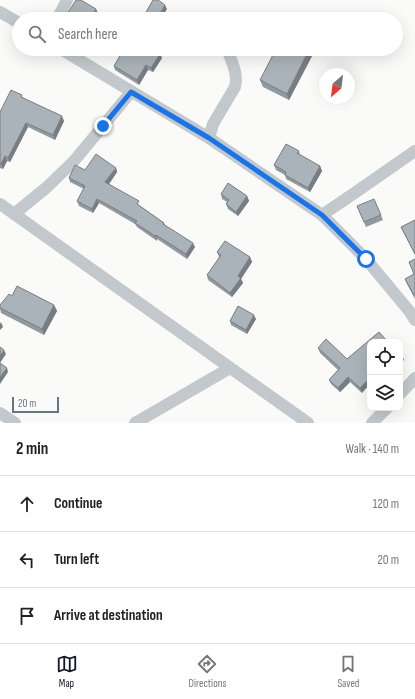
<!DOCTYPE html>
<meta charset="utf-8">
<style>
:root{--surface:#fff;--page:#f2f2f2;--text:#222;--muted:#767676;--line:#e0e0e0;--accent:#111827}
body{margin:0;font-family:"Sofia Sans Condensed",sans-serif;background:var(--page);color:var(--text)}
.controls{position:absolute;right:12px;bottom:12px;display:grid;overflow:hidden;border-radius:8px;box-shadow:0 4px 16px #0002}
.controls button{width:36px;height:36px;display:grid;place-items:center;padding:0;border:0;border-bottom:1px solid var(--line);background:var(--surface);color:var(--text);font:20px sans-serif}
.compass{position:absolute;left:319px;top:68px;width:36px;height:36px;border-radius:50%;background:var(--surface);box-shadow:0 4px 16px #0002;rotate:208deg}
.scale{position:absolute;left:12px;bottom:10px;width:47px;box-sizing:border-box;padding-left:4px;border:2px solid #657683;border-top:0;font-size:11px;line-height:14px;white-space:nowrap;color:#657683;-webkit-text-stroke:3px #fff;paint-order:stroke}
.stop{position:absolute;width:12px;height:12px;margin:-9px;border:3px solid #1a73e8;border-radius:50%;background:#fff}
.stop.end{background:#1a73e8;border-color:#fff;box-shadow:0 1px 4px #0008}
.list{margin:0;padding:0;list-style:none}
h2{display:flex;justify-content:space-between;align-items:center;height:52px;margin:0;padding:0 16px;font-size:17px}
h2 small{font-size:13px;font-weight:400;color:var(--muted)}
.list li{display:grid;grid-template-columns:26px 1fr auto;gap:12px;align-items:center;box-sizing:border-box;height:56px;padding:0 16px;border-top:1px solid var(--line)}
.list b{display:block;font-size:15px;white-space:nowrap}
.list em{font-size:13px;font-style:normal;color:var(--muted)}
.icon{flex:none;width:22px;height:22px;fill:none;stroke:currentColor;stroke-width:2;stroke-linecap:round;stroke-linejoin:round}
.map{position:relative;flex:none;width:415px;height:423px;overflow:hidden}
.search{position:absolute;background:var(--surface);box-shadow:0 4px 16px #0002;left:12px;right:12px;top:12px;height:44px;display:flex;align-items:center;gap:10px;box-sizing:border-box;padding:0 14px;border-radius:22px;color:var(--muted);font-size:15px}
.sheet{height:220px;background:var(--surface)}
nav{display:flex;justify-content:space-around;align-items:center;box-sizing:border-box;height:56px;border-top:1px solid var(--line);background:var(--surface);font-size:11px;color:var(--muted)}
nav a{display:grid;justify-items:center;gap:2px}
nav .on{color:var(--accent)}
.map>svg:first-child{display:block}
</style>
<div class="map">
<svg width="415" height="423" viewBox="0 0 415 423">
<rect width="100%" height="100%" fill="#fafaf8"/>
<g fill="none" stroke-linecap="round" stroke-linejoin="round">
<!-- minor -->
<path stroke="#c3c8cc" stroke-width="12" d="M 0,12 L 19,23
M 56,19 L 61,12 L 67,0
M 61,49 L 209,138 L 322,215 L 366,259 L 410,312 L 415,320
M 209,138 L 213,124 L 235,87 C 238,75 233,65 229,54
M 0,204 L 308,423
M 14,214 L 46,188 L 74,161 L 131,92
M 322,215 L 356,192 L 415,151
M 400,394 L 415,378
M 0,413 L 15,423
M 135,423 L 230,368
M 372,423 L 387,408"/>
</g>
<!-- wall -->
<path fill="#929a9f" d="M 124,49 L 157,49 L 158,53 L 160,54 L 162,58 L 153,72 L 148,70 L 139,85 L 115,70 L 114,66 Z
M 312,56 L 289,100 L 263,87 L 260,80 Z
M 22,95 L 22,97 L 64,121 L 55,140 L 28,127 L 10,162 L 7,161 L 3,169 L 0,168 L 0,112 Z
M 299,151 L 300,155 L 320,166 L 322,171 L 310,192 L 286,179 L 285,175 L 276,170 L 274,165 Z
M 116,168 L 117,172 L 109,184 L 164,223 L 166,226 L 195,247 L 187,259 L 157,239 L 157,241 L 137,227 L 135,224 L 99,203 L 93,213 L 79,206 L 77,201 L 84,189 L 70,182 L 69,178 Z
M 221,194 L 247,196 L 249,201 L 238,216 L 228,209 L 226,204 L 227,202 L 222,199 Z
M 357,206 L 381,215 L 383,220 L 366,227 Z
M 415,220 L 415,255 L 401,227 Z
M 217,252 L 250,257 L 252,262 L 241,279 L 243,283 L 232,297 L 208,280 L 207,275 L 220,257 L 219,257 Z
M 415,259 L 415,299 L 407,284 L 405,279 L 414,274 L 409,262 Z
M 12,296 L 54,305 L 57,311 L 44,335 L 1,313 L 0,308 Z
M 256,319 L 247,334 L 231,325 L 230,321 Z
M 379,332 L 362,393 L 350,382 L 340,392 L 331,384 L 329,380 L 338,370 L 320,353 L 318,348 L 347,359 Z"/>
<!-- shaded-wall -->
<path fill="#777d82" d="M 165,5 L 167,9 L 161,19 L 157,19 Z
M 96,9 L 98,13 L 94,19 L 90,19 Z
M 156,49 L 157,49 L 158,52 L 157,55 L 155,51 Z
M 309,50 L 312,56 L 289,100 L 287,94 Z
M 160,54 L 162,58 L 153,72 L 151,68 Z
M 146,65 L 148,70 L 139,85 L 137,80 Z
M 62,116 L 64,121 L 55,140 L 53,135 Z
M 26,123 L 28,127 L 10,162 L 8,158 Z
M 5,156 L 7,161 L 3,169 L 1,164 Z
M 320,166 L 322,171 L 310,192 L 308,188 Z
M 116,168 L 117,172 L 107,187 L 105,182 Z
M 247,196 L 249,201 L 238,216 L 236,212 Z
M 97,199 L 99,203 L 93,213 L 92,209 Z
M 156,235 L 157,239 L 157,241 L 155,236 Z
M 193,243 L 195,247 L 187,259 L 186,254 Z
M 250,257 L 252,262 L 241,279 L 243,283 L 232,297 L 230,293 L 238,276 Z
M 54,305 L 57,311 L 44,335 L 42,329 Z
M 254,315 L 256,319 L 247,334 L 246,330 Z
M 1,322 L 3,327 L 0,330 L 0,324 Z
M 4,350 L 6,354 L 0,363 L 0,356 Z
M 402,355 L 404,360 L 400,363 L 400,357 Z
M 7,368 L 8,372 L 0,384 L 0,377 Z
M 348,377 L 350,382 L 340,392 L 338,388 Z
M 370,378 L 370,384 L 362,393 L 360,388 Z"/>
<!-- building -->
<path fill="#aab3b9" stroke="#777d82" d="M 76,0 L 81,0 L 96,9 L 90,19 L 61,19 L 65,13 L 67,14 Z
M 153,0 L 158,0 L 165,5 L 157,19 L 142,19 Z
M 124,49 L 156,49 L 155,51 L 160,54 L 151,68 L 146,65 L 137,80 L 114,66 Z
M 276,49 L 308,49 L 309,50 L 287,94 L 260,80 Z
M 11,90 L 22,95 L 21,97 L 62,116 L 53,135 L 26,123 L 8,158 L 5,156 L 1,164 L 0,164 L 0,112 Z
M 286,144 L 299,151 L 297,153 L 320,166 L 308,188 L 285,175 L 286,172 L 274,165 Z
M 96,154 L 116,168 L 105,182 L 139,201 L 137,204 L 164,223 L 163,224 L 193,243 L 186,254 L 156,235 L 155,236 L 135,223 L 137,221 L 97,199 L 92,209 L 77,201 L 85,186 L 69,178 L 75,165 L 85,170 Z
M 228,183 L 247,196 L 236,212 L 226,204 L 229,200 L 221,194 Z
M 374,199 L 381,215 L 364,222 L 357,206 Z
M 415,220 L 415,254 L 401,227 Z
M 225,241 L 250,257 L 238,276 L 241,278 L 230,293 L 207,275 L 221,255 L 217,252 Z
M 415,259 L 415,295 L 414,295 L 405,279 L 414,274 L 409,262 Z
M 17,286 L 54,305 L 42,329 L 0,308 L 0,305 L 9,294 L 12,296 Z
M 238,306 L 254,315 L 246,330 L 230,321 Z
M 379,332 L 387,341 L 388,339 L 391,342 L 370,342 L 370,378 L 360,388 L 348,377 L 338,388 L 329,380 L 340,368 L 318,348 L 326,339 L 347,359 Z
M 0,347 L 4,350 L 0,356 Z
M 0,363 L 7,368 L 0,377 Z"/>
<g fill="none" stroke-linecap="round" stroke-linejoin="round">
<!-- route -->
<path stroke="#1a73e8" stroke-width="5" d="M 103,126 L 131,92 L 209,138 L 322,215 L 366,259"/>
</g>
</svg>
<div class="controls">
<button><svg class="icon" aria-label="locate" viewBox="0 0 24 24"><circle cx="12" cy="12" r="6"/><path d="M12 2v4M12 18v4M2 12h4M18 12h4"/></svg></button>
<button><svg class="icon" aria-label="layers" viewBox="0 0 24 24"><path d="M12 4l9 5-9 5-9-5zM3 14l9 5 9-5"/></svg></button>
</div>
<svg class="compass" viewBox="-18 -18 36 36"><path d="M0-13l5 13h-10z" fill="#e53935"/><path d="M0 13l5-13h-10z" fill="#767676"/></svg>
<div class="scale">20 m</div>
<div class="stop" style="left:366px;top:259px"></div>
<div class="stop end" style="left:103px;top:126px"></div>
<div class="search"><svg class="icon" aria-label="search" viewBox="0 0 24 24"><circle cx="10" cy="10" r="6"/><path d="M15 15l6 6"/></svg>Search here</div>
</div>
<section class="sheet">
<h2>2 min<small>Walk · 140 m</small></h2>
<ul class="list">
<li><svg class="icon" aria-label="ahead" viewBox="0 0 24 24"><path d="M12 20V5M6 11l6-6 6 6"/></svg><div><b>Continue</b></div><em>120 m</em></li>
<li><svg class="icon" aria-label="left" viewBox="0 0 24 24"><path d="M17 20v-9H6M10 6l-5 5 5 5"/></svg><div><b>Turn left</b></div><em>20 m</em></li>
<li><svg class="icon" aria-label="arrive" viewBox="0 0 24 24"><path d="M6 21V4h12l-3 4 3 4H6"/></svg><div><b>Arrive at destination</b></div></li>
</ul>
</section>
<nav>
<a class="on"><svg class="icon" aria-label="map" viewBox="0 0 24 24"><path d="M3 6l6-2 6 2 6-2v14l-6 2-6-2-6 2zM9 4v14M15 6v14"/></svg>Map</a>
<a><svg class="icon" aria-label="directions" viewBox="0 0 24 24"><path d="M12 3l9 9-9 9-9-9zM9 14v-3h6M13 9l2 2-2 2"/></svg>Directions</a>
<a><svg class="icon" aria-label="saved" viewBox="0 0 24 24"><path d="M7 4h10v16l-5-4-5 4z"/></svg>Saved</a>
</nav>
